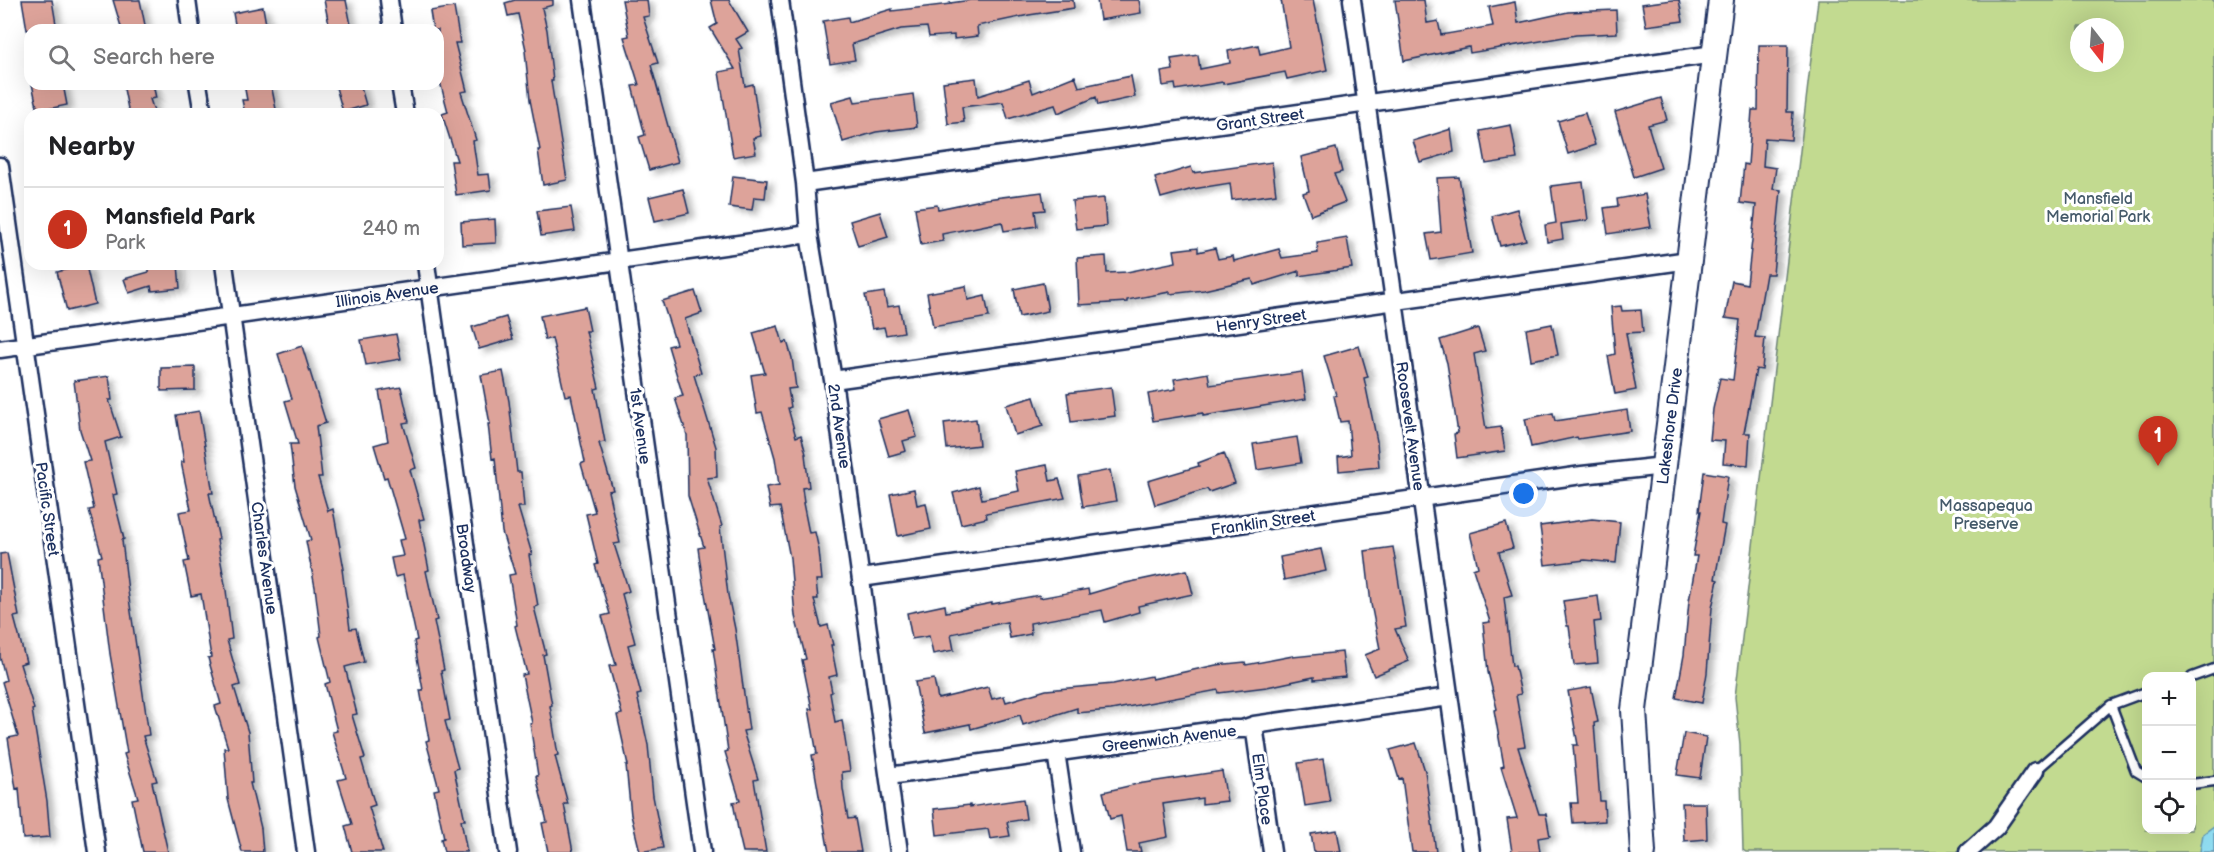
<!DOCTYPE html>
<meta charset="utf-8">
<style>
:root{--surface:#fff;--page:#f6f6f6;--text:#202124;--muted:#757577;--line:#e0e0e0;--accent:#c8321e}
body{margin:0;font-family:"Balsamiq Sans",sans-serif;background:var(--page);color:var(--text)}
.controls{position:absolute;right:18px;bottom:18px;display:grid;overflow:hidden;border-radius:12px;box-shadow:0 6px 24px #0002}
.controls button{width:54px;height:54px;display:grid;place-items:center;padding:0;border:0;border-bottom:2px solid var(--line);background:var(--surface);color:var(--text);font:30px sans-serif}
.compass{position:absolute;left:2070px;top:18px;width:54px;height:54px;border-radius:50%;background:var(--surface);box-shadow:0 6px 24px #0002;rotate:163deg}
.you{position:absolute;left:1524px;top:494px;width:21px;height:21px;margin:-15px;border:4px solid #fff;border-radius:50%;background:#1a73e8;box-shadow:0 0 0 9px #1a73e833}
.badge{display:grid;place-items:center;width:39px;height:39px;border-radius:50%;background:var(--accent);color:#fff;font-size:20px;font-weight:700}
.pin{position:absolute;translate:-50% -50px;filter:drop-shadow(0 2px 3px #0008)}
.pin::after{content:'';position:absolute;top:32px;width:21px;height:18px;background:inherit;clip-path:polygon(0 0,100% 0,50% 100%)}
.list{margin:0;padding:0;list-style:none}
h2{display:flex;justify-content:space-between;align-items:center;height:78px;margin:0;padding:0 24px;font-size:26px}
h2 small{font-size:20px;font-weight:400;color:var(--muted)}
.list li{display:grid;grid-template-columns:39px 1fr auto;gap:18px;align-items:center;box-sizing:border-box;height:84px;padding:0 24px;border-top:2px solid var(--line)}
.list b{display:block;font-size:22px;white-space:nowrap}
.list p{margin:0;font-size:20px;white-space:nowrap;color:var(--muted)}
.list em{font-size:20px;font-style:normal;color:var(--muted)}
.icon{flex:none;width:33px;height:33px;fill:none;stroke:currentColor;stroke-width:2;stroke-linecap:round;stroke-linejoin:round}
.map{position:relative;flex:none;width:2214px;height:852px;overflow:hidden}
.search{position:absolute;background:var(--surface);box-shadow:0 6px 24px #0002;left:24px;top:24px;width:420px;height:66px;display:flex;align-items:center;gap:15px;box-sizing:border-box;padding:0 21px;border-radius:18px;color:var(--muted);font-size:22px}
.panel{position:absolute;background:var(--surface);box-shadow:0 6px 24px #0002;left:24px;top:108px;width:420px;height:162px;border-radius:18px}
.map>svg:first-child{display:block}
</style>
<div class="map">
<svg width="2214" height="852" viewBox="0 0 2214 852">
<defs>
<filter id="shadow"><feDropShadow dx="6" dy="4" stdDeviation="3" flood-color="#0004"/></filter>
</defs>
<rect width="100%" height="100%" fill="#fff"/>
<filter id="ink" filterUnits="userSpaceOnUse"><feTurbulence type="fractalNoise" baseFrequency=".0167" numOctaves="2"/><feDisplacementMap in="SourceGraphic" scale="12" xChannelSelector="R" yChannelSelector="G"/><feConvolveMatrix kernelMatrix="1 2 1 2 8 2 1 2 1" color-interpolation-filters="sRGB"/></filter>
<g filter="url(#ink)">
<!-- green -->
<path fill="#c2da90" stroke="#6e8477" stroke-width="1.5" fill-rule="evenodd" d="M 1818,0 L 2214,0 L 2214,852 L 1746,852 L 1743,850 L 1740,744 L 1735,697 ZM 2079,27 L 2115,27 L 2115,63 L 2079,63 ZM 2146,676 L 2192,676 L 2192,830 L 2146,830 Z"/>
<!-- water -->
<path fill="#90dcf0" stroke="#6197b6" stroke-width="1.5" d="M 2214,826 L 2214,852 L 2200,852 L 2203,834 Z"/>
<!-- building -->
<path fill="#dda39a" stroke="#1b2f5e" stroke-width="1.5" filter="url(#shadow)" d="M 22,0 L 52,0 L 57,30 L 27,30 Z
M 113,0 L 140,0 L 146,30 L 122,30 Z
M 324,0 L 346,0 L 352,30 L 330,30 Z
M 515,0 L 553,0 L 553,5 L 542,8 L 547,30 L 553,81 L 551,81 L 567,180 L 543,185 L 538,150 L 540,150 L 530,100 L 525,51 L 526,50 L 518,14 L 508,16 L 505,3 Z
M 622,0 L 647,0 L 649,16 L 643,17 L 658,63 L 651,65 L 678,162 L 649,170 L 639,137 L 645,135 L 632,86 L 639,85 L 624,37 L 629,36 Z
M 711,0 L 729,0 L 748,32 L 736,39 L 742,48 L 739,49 L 745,86 L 753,84 L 756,105 L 761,136 L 753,138 L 756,153 L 733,157 L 719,72 L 735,69 L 710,28 L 717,24 Z
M 971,0 L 1073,0 L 1074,8 L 1029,15 L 977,26 L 978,36 L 954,39 L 954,35 L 929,37 L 927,27 L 901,29 L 852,44 L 855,60 L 830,64 L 823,21 L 848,17 L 849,22 L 892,9 L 892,11 L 951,4 L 950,3 Z
M 1097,0 L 1139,0 L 1141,13 L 1100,20 Z
M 1281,0 L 1313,0 L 1327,70 L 1287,79 L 1285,72 L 1223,84 L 1223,82 L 1176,90 L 1175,84 L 1163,86 L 1161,72 L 1173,70 L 1171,59 L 1198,55 L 1200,69 L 1230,63 L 1228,51 L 1258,45 L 1260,54 L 1289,47 Z
M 1395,0 L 1424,0 L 1427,23 L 1438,21 L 1441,35 L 1493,26 L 1489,7 L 1515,2 L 1518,23 L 1568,12 L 1616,10 L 1617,33 L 1576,35 L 1470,53 L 1469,47 L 1404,61 Z
M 1672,0 L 1679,0 L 1683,21 L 1646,26 L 1642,4 Z
M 263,7 L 267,30 L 236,30 L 233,13 Z
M 454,7 L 460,43 L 455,43 L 467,91 L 461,92 L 476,140 L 473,141 L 478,175 L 489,174 L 491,190 L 456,195 L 451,161 L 457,161 L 442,114 L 448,112 L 438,74 L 438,30 L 433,30 L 430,11 Z
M 1759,45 L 1788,45 L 1787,112 L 1793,112 L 1791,140 L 1765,138 L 1763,166 L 1776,168 L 1773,189 L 1781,190 L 1773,274 L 1766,274 L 1755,337 L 1765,338 L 1762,370 L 1756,369 L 1744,433 L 1750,433 L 1748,465 L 1723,463 L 1725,441 L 1710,440 L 1713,409 L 1720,378 L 1733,380 L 1740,320 L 1725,318 L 1732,281 L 1747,284 L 1756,205 L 1740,203 L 1744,164 L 1748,165 L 1752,110 L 1758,110 Z
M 1075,76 L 1079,87 L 1131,76 L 1135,97 L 1098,105 L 1096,97 L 1058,113 L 1055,105 L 1008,119 L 1003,102 L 962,107 L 964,122 L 948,124 L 943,82 L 976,78 L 978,96 L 1029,80 L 1033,93 Z
M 32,84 L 63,84 L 67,105 L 38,111 Z
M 123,84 L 153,84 L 156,98 L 150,99 L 155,114 L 129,114 Z
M 244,84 L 271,84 L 277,114 L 245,114 L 242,100 L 247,100 Z
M 335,84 L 360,84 L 366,105 L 343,112 Z
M 913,94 L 917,127 L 876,132 L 843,142 L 831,102 L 853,96 L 855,102 Z
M 1661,98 L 1667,120 L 1648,125 L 1661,168 L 1634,177 L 1615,112 Z
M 1585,113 L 1595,145 L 1568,154 L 1558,121 Z
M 1511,125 L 1517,159 L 1486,164 L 1480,131 Z
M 1451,129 L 1454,152 L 1420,162 L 1413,141 Z
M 1336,148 L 1342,172 L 1334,174 L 1345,202 L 1311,215 L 1303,193 L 1309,191 L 1301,157 Z
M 1272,162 L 1276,194 L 1232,200 L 1230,183 L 1193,189 L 1161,198 L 1155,178 L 1191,167 L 1193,173 Z
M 733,176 L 767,180 L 765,198 L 754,197 L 752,210 L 729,207 Z
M 1459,177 L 1472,253 L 1431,260 L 1426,234 L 1441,232 L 1437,178 Z
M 1583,182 L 1588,220 L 1561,224 L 1563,239 L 1547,242 L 1545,225 L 1556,223 L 1551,186 Z
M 683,189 L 689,213 L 655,221 L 649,197 Z
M 1042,192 L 1045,210 L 1035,211 L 1037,226 L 1004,231 L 1002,222 L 942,234 L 943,241 L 921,245 L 915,208 L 937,205 L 938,209 L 986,199 Z
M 1645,194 L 1651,227 L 1608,234 L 1604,208 L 1618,206 L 1617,199 Z
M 1104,198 L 1106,226 L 1076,229 L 1072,201 Z
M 571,207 L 575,231 L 541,236 L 537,211 Z
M 1517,209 L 1526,240 L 1500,246 L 1492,216 Z
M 880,212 L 888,237 L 858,246 L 850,221 Z
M 495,219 L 496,243 L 462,245 L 461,222 Z
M 1347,238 L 1352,268 L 1299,276 L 1299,271 L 1254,285 L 1252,279 L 1204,290 L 1170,294 L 1170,292 L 1127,300 L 1127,302 L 1079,305 L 1077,258 L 1106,256 L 1107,273 L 1127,272 L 1176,262 L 1174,250 L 1198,247 L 1198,252 L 1215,248 L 1218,259 L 1233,256 L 1234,261 L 1279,249 L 1282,258 L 1318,253 L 1317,243 Z
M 149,264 L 178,264 L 180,288 L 152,291 L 151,286 L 129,293 L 124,279 L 149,272 Z
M 86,265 L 95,304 L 67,311 L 57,272 Z
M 1043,283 L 1048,311 L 1019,317 L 1014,289 Z
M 966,286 L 968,300 L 985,296 L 989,317 L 933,327 L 927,293 Z
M 695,291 L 702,313 L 685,319 L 701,373 L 694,375 L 716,447 L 717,477 L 707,478 L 722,526 L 720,527 L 728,595 L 735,629 L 749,730 L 743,731 L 758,779 L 754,780 L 766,852 L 743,852 L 739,835 L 733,802 L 740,801 L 725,752 L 728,751 L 713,649 L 715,649 L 703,583 L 698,548 L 704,547 L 688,496 L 687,435 L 675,398 L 683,396 L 668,346 L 676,344 L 662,301 Z
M 884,292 L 887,307 L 899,305 L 904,332 L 886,335 L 884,327 L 872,329 L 865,295 Z
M 1621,306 L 1622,311 L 1641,310 L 1643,332 L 1626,333 L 1636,390 L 1615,394 L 1608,356 L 1615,354 L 1611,307 Z
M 585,307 L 590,331 L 586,331 L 599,388 L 595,389 L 605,442 L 599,443 L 613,490 L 608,491 L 620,543 L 614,544 L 629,591 L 622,594 L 635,643 L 628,645 L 641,694 L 637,695 L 648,745 L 653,796 L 663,848 L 640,852 L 631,815 L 626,765 L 628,765 L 617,715 L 622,714 L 609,666 L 616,665 L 602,616 L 610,614 L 595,565 L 598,564 L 586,514 L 595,512 L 581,464 L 585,462 L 571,395 L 565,396 L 552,338 L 545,340 L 540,316 Z
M 506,317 L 513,339 L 479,349 L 472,327 Z
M 1552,324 L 1558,355 L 1531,360 L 1526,329 Z
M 778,326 L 783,343 L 787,341 L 792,358 L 796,388 L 788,389 L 791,407 L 788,408 L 796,437 L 801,435 L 806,454 L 805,454 L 809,487 L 802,488 L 804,503 L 803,503 L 809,533 L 815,532 L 819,550 L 822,580 L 816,580 L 818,599 L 814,599 L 821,627 L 828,625 L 833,645 L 831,645 L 837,675 L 829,677 L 832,692 L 830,693 L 835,722 L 842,720 L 850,771 L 842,772 L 843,789 L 848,819 L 855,818 L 861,852 L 829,852 L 827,842 L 812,755 L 817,754 L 809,709 L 812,709 L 802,660 L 806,659 L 795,616 L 790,558 L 780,507 L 770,508 L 766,487 L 779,485 L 775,458 L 762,412 L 757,413 L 751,375 L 765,373 L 753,333 Z
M 1478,328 L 1485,351 L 1474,354 L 1486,429 L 1501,427 L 1505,451 L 1457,458 L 1454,434 L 1458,433 L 1447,363 L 1440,340 Z
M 396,334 L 401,359 L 366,365 L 361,340 Z
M 302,346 L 326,423 L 316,426 L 322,477 L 318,477 L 328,511 L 333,509 L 344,569 L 342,569 L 350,629 L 356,628 L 364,662 L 345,667 L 357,714 L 352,715 L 365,758 L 361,759 L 375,805 L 369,807 L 383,852 L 352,852 L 345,826 L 352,824 L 338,780 L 346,778 L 332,732 L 337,731 L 325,684 L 330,682 L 319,637 L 321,636 L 315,587 L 306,541 L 311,540 L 295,486 L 290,444 L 298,444 L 285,401 L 292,399 L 278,354 Z
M 1359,346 L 1368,377 L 1364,378 L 1377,441 L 1379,467 L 1339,471 L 1338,457 L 1351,455 L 1348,421 L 1340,422 L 1334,396 L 1336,395 L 1324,356 Z
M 195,367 L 195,390 L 161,391 L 161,368 Z
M 503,371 L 509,401 L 517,472 L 521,472 L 524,507 L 518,507 L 532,554 L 529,555 L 538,606 L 534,607 L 546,654 L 543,655 L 552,705 L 550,706 L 558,755 L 555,756 L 568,804 L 564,804 L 573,852 L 548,852 L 542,823 L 547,822 L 536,776 L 538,776 L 530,724 L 532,723 L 522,675 L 527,674 L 515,626 L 517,625 L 509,575 L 515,574 L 502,532 L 495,458 L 492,459 L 488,424 L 490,424 L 481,375 Z
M 1302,372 L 1306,399 L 1203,416 L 1203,413 L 1153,421 L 1148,394 L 1176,389 L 1174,379 L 1208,373 L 1210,385 Z
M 109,376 L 112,400 L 109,400 L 121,437 L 105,442 L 117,494 L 113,495 L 124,539 L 122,540 L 128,591 L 149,735 L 143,736 L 157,781 L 152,782 L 168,852 L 143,852 L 132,799 L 138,798 L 124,754 L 127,753 L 110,654 L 98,557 L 102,556 L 89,510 L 94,509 L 83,462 L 90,461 L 80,430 L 74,381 Z
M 401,387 L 409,422 L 403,423 L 416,468 L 410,470 L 424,519 L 419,520 L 429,570 L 426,571 L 437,620 L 434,621 L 444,670 L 441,671 L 450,720 L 445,721 L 458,768 L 454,770 L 465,820 L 461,820 L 467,852 L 444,852 L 441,839 L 444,838 L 434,790 L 439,789 L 426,741 L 429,740 L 420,690 L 423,690 L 414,641 L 417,640 L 403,575 L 395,577 L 391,558 L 403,556 L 399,540 L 405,539 L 387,477 L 384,478 L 374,445 L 388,441 L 379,391 Z
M 1111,387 L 1115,416 L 1071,422 L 1067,393 Z
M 1034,397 L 1043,426 L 1015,435 L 1006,405 Z
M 909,410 L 917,437 L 903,441 L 906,451 L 889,456 L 878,419 Z
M 1627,410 L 1630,431 L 1578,439 L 1577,437 L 1531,447 L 1525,419 L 1553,413 L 1555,421 Z
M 199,411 L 213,493 L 209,493 L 219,539 L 217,540 L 226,590 L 232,639 L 227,640 L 240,685 L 234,687 L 248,732 L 252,783 L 250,783 L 261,828 L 263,852 L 242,852 L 228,799 L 224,748 L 228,748 L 215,706 L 221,704 L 208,658 L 211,657 L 201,594 L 191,596 L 184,562 L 189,561 L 179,512 L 191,510 L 181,462 L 184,462 L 176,415 Z
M 976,419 L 979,445 L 947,449 L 944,423 Z
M 1297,437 L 1301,463 L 1257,470 L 1253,444 Z
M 1224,453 L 1235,483 L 1209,492 L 1207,489 L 1155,505 L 1148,481 L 1199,466 L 1198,463 Z
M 1047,465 L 1050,481 L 1059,479 L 1065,498 L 986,513 L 987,518 L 961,524 L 953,493 L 979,486 L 982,499 L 1019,491 L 1015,471 Z
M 1110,470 L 1116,501 L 1083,507 L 1078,476 Z
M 1704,472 L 1728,476 L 1721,524 L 1725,525 L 1715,579 L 1718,580 L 1712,608 L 1707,673 L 1702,703 L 1676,698 L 1684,655 L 1689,601 L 1697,556 L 1693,556 L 1701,511 L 1699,511 Z
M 914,489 L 917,505 L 926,503 L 931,529 L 898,536 L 890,494 Z
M 1592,519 L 1620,522 L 1616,563 L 1585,560 L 1545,565 L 1540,526 Z
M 1506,523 L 1513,548 L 1499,552 L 1512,595 L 1504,597 L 1512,666 L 1515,666 L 1521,694 L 1516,695 L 1525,746 L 1518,747 L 1539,814 L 1546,814 L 1550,836 L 1538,838 L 1540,852 L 1512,852 L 1507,819 L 1517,818 L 1501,767 L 1504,766 L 1494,710 L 1497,709 L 1488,672 L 1483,623 L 1490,622 L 1473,569 L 1478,567 L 1470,533 Z
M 1393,547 L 1406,627 L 1395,629 L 1409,661 L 1374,676 L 1365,655 L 1380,649 L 1371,604 L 1365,551 Z
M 1321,549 L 1326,571 L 1284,580 L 1280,557 Z
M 7,553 L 19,616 L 14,617 L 26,662 L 20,664 L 34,709 L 32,710 L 47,801 L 50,837 L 23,839 L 19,788 L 16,789 L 8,738 L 18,736 L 2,682 L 6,680 L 0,657 L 0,554 Z
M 1187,570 L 1193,594 L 1138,606 L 1139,612 L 1105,622 L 1102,610 L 1030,623 L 1031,634 L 1010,638 L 1007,622 L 951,634 L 954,650 L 933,654 L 929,636 L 912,639 L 907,613 L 945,605 L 946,612 L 992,603 L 992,604 L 1039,595 L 1040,598 L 1088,589 L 1089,594 L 1126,583 Z
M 1598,596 L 1601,621 L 1594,622 L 1598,663 L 1574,665 L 1569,626 L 1567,626 L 1563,601 Z
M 1342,652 L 1345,677 L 1314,680 L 1314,677 L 1267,687 L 1219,693 L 1218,690 L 1111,710 L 1077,713 L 1077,708 L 1023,725 L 1020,715 L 971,729 L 970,724 L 925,733 L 915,682 L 934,679 L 938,699 L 988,687 L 992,699 L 1004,696 L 1006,702 L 1046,690 L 1113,684 L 1151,676 L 1152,679 L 1216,665 L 1245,662 L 1246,665 L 1293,656 L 1293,657 Z
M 1591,687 L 1598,722 L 1594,723 L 1600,801 L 1604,801 L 1605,821 L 1573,823 L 1571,803 L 1578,803 L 1573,745 L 1578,745 L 1568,691 Z
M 1684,733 L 1706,737 L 1700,778 L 1677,775 Z
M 1416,743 L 1425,771 L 1436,852 L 1412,852 L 1402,778 L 1399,779 L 1390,750 Z
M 1323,759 L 1330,802 L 1305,806 L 1298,763 Z
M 1222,771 L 1227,801 L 1202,804 L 1202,798 L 1163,804 L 1168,837 L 1139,843 L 1141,852 L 1127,852 L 1121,816 L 1110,819 L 1103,792 L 1137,784 Z
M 1023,799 L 1026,819 L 1007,822 L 1010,836 L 990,839 L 988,829 L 937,835 L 934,809 L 970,805 L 970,807 Z
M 1682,803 L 1706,803 L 1707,839 L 1684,841 Z
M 1337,830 L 1341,852 L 1314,852 L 1311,834 Z"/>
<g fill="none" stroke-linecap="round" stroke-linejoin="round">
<defs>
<path id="lane" d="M 2192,677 L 2214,669
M 2111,705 L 2146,692
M 2035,771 L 2111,705 L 2136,771 L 2146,777
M 2192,784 L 2214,781"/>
<path id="street" d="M 187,0 L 191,30
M 389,0 L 393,30
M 582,0 L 702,852
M 780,0 L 805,183 L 809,234 L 833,380 L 899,852
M 1352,0 L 1471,852
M 198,84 L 203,114
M 400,84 L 405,114
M 0,166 L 97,852
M 805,183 L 1714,54
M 224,264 L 306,852
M 426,264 L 508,852
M 0,349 L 809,234
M 833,380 L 1689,260
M 861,578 L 1582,475 L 1664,466
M 1254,725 L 1272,852
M 1056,752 L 1071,852
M 889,776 L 1223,729 L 1242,729 L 1254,725 L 1449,697
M 1968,852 L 1996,827 L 2035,771"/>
<path id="secondary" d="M 1643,852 L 1634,710 L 1721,0"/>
</defs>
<!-- lane casing -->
<use href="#lane" stroke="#1b2f5e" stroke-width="13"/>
<!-- street casing -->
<use href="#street" stroke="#1b2f5e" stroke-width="21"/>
<!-- secondary casing -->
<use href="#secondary" stroke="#1b2f5e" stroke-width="28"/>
<!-- lane -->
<use href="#lane" stroke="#fff" stroke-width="8"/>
<!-- street -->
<use href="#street" stroke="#fff" stroke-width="16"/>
<!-- secondary -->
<use href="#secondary" stroke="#fff" stroke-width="24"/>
</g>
</g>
<g text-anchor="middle" stroke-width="6" stroke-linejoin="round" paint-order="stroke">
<!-- street labels -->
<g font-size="16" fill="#1b2f5e" stroke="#fff">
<text transform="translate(1260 119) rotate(-8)" y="6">Grant Street</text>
<text transform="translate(387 294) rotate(-8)" y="6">Illinois Avenue</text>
<text transform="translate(1261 320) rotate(-8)" y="6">Henry Street</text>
<text transform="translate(641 426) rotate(82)" y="6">1st Avenue</text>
<text transform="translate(840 426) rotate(82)" y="6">2nd Avenue</text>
<text transform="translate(1411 426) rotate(82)" y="6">Roosevelt Avenue</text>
<text transform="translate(1669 426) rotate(-83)" y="6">Lakeshore Drive</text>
<text transform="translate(48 509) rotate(82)" y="6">Pacific Street</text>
<text transform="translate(1263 522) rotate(-8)" y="6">Franklin Street</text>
<text transform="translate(265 558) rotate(82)" y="6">Charles Avenue</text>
<text transform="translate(467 558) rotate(82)" y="6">Broadway</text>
<text transform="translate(1169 738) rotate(-7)" y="6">Greenwich Avenue</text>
<text transform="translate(1263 789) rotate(82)" y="6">Elm Place</text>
</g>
<!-- park labels -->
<g font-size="16" fill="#455a6a" stroke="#fff">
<text x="2098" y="204">Mansfield<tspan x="2098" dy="18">Memorial Park</tspan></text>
<text x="1986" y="511">Massapequa<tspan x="1986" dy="18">Preserve</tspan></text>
</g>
</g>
</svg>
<div class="controls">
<button>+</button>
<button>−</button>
<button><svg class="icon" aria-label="locate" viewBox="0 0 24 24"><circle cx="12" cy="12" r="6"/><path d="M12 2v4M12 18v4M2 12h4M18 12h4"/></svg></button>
</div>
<svg class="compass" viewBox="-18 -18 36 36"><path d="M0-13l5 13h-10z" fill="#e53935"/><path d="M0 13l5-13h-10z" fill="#757577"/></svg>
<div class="you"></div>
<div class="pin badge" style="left:2158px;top:466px">1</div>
<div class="search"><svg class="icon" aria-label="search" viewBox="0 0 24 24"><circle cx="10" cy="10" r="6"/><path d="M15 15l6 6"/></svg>Search here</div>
<section class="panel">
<h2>Nearby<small></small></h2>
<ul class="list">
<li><span class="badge">1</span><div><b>Mansfield Park</b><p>Park</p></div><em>240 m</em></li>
</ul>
</section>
</div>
